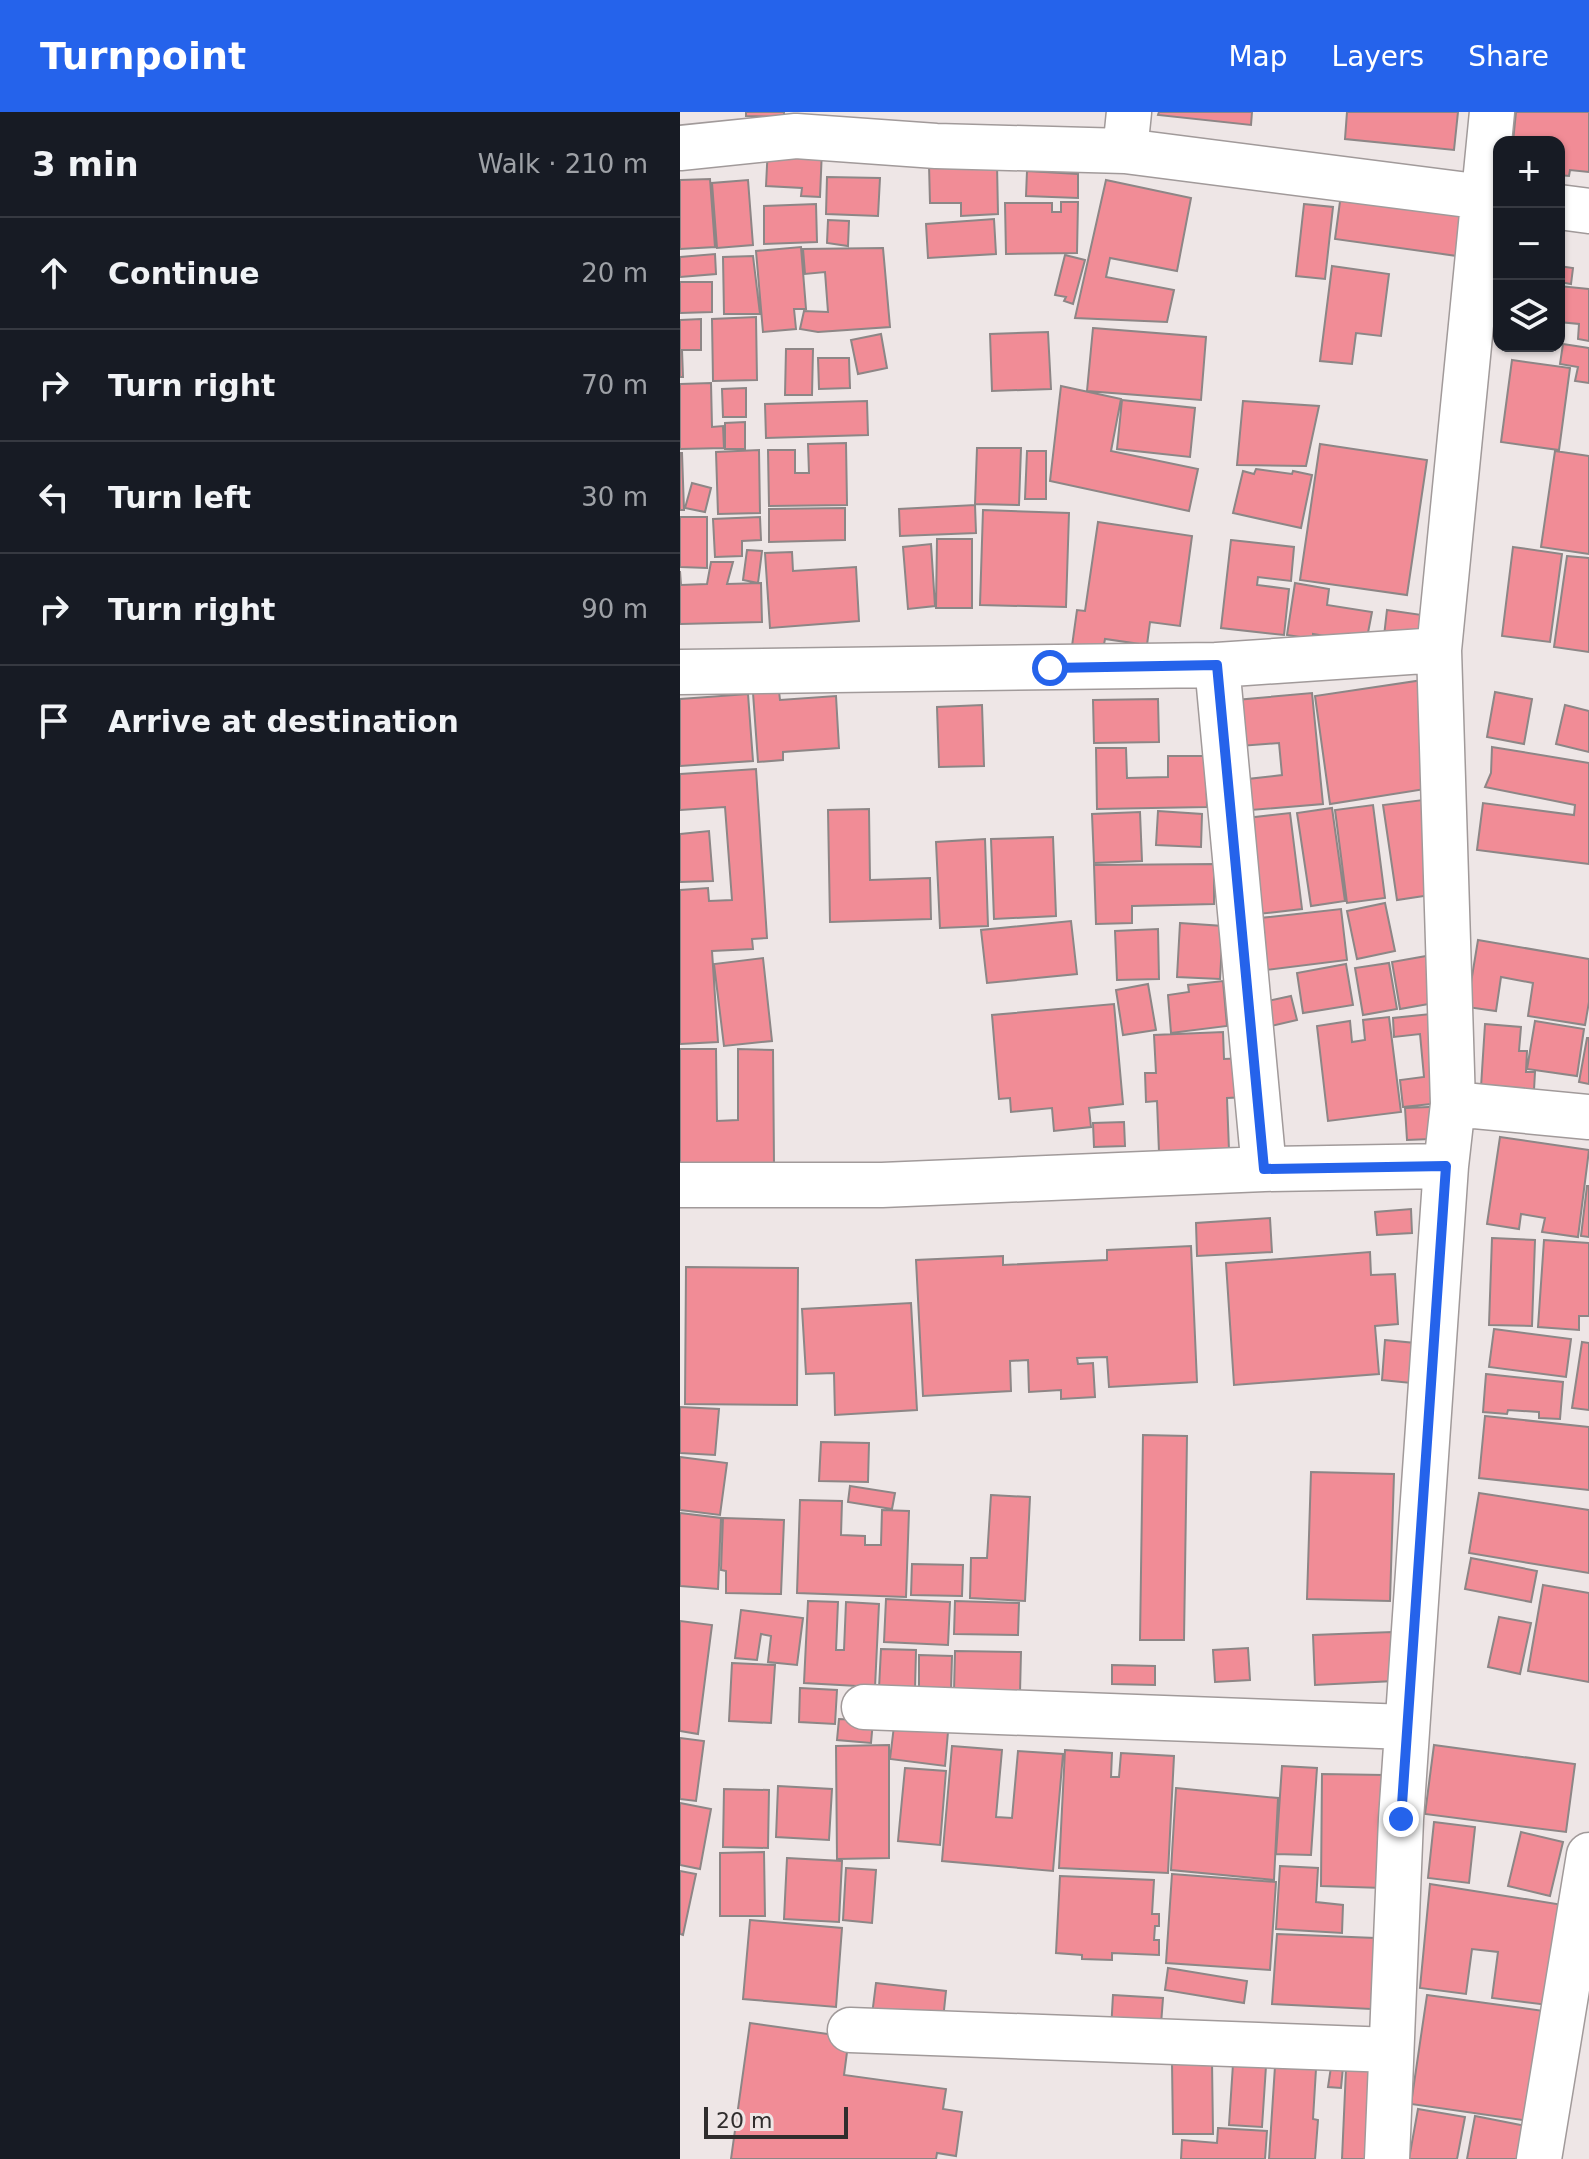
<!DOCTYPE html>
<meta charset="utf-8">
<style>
:root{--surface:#171b24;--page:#20242c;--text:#f1f3f6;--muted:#9ea1a6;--line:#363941;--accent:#2563eb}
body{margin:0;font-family:"DejaVu Sans",sans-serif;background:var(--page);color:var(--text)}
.controls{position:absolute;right:24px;top:24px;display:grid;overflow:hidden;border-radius:16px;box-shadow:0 2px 6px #0004}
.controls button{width:72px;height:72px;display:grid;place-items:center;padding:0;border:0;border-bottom:2px solid var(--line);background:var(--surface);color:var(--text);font:40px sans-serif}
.scale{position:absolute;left:24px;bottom:20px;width:144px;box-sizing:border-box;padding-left:8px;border:4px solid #302d2d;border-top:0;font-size:22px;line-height:28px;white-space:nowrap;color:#302d2d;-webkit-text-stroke:6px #eee6e6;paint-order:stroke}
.stop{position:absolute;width:24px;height:24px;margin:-18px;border:6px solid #2563eb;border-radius:50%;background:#fff}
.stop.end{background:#2563eb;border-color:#fff;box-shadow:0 2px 8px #0008}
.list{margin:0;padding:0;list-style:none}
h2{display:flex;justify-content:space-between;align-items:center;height:104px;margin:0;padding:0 32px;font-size:34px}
h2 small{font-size:26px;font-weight:400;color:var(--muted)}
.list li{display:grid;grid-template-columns:52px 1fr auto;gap:24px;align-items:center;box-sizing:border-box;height:112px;padding:0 32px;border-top:2px solid var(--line)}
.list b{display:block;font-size:30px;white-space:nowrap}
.list em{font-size:26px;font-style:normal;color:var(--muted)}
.icon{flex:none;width:44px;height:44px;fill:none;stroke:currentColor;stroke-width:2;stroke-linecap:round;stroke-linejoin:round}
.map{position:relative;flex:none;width:909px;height:2047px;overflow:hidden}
header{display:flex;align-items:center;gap:48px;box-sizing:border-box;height:112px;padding:0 40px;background:var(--accent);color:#fff}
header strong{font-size:38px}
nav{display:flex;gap:44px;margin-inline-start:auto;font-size:28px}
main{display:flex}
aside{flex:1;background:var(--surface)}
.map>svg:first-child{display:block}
</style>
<header>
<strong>Turnpoint</strong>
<nav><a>Map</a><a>Layers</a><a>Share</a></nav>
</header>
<main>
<aside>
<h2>3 min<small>Walk · 210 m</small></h2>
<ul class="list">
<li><svg class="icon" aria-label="ahead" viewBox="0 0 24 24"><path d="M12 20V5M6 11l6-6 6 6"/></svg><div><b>Continue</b></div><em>20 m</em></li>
<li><svg class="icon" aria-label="right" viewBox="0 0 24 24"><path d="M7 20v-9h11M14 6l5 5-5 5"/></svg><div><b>Turn right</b></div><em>70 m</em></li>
<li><svg class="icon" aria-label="left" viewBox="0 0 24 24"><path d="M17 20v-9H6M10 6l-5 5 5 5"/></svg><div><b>Turn left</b></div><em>30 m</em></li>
<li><svg class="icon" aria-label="right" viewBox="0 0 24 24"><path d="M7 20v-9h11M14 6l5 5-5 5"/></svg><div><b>Turn right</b></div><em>90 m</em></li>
<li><svg class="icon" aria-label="arrive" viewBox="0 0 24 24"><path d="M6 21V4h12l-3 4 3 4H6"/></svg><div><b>Arrive at destination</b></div></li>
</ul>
</aside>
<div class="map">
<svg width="909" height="2047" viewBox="0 0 909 2047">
<rect width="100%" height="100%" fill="#eee6e6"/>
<!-- building -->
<path fill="#f18c96" stroke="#8d8686" stroke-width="2" d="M 66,0 L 104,0 L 104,5 L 66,4 Z
M 479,0 L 572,0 L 571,13 L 478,3 Z
M 667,0 L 778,0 L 774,38 L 665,27 Z
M 836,0 L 909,0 L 909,60 L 890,58 L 889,64 L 879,63 L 879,30 L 833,30 Z
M 88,34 L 142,37 L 140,85 L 121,84 L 122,76 L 86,74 Z
M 317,52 L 318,102 L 281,104 L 281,91 L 250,91 L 249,53 Z
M 347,59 L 398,62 L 398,86 L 346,84 Z
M 147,65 L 200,66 L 198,104 L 146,102 Z
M 30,67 L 35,135 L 0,137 L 0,68 Z
M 68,68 L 73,133 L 37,136 L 32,71 Z
M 426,68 L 511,86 L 497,159 L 430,146 L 426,165 L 494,178 L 487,210 L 395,206 Z
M 661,82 L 784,99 L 777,144 L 655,127 Z
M 381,90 L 398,90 L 397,141 L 326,142 L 325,91 L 372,91 L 372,100 L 381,100 Z
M 136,92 L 137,130 L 84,132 L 84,94 Z
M 624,92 L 653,95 L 645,167 L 616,164 Z
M 314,107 L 316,142 L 248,146 L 246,112 Z
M 148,108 L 169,109 L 168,134 L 147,131 Z
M 121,135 L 126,197 L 114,197 L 116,217 L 83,220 L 76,139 Z
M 203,136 L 210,215 L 138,220 L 120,217 L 124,199 L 148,200 L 145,160 L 125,162 L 123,137 Z
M 35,142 L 36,162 L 0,165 L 0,145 Z
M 385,143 L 405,148 L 393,192 L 384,189 L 386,185 L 375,183 Z
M 73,144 L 80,202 L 44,202 L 43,145 Z
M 652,154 L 709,162 L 701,224 L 676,221 L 672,252 L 640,249 Z
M 879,154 L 893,156 L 891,172 L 879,170 Z
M 0,170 L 32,170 L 32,200 L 0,201 Z
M 879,174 L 909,177 L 909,229 L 898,227 L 899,212 L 879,210 Z
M 76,205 L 77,268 L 33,269 L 32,207 Z
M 21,207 L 21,238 L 2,238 L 3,265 L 0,265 L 0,208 Z
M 413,216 L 526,225 L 521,288 L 407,279 Z
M 368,220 L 371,277 L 312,279 L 310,222 Z
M 201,222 L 207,256 L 178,262 L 171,228 Z
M 883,232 L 909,236 L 909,271 L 895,269 L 898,255 L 880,252 Z
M 106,237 L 133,237 L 132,283 L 105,283 Z
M 138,246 L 169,246 L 170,276 L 139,277 Z
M 832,248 L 890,256 L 879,338 L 821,330 Z
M 31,271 L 32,315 L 43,314 L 44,336 L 0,337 L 0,272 Z
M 381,274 L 441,287 L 431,339 L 518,357 L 509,399 L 370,369 Z
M 66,276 L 66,305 L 43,305 L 42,277 Z
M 442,288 L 515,296 L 510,345 L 437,337 Z
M 187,289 L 188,323 L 86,326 L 85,292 Z
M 563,289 L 639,294 L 626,354 L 557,353 Z
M 65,310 L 65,337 L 45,337 L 45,311 Z
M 166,331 L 167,393 L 89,394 L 88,338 L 115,338 L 115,361 L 129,361 L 128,332 Z
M 640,332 L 747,348 L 727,483 L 620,468 Z
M 297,336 L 341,336 L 339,393 L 295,392 Z
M 79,338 L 80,401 L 38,402 L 36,340 Z
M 347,339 L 366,339 L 366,387 L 345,387 Z
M 875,339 L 909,344 L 909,442 L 861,435 Z
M 0,341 L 2,341 L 4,398 L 0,398 Z
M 576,357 L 612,362 L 613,359 L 632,363 L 621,416 L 553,401 L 563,359 L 574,362 Z
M 12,371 L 31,376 L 25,400 L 5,396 Z
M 295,393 L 296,421 L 220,424 L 219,397 Z
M 165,396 L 165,428 L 89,430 L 89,397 Z
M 303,398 L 389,401 L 386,495 L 300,493 Z
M 0,405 L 27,405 L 27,456 L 0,455 Z
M 80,405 L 81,428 L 62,429 L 62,444 L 35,445 L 33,407 Z
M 418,410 L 512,424 L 500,514 L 470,510 L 467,533 L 425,527 L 423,538 L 392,534 L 397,498 L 405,499 Z
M 257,427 L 292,427 L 292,496 L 256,496 Z
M 551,428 L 614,435 L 611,469 L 578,465 L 577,473 L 609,477 L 604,523 L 541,516 Z
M 251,432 L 255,494 L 228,497 L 223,435 Z
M 833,435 L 882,442 L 870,530 L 822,524 Z
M 67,438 L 82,439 L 78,471 L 63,468 Z
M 112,440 L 113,459 L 176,455 L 179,509 L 90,516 L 85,441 Z
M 887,444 L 909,446 L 909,540 L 874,535 Z
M 31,450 L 53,450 L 47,472 L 81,471 L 82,510 L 0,512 L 0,459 L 1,473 L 27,472 Z
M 615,471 L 649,477 L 647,493 L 692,500 L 686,531 L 633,522 L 633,527 L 607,523 Z
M 707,498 L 742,503 L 739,528 L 704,524 Z
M 743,568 L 758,675 L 650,692 L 635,584 Z
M 99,579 L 100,588 L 156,584 L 159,636 L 103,640 L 103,648 L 78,650 L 73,581 Z
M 815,580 L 852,587 L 844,632 L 807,625 Z
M 632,581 L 643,692 L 571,698 L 568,667 L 602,663 L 599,631 L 560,634 L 556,588 Z
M 68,582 L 73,649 L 0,654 L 0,587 Z
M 478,587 L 479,630 L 414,631 L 413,588 Z
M 302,593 L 304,654 L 259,655 L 257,595 Z
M 885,593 L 909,599 L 909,640 L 876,632 Z
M 812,635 L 909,651 L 909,752 L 797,738 L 803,691 L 894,703 L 895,693 L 805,675 L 811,661 Z
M 416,636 L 446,636 L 447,666 L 488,665 L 488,644 L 526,644 L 527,695 L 417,697 Z
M 76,657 L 87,826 L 72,827 L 73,837 L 32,839 L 38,930 L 0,932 L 0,778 L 28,776 L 29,789 L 52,788 L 45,695 L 0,698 L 0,662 Z
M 751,687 L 764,781 L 717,788 L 703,693 Z
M 693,693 L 705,786 L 667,791 L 655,698 Z
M 652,696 L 665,789 L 631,794 L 617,701 Z
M 189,697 L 190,768 L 250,766 L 251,807 L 150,810 L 148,698 Z
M 478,699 L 522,702 L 521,735 L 476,733 Z
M 460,700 L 462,749 L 414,751 L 412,702 Z
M 610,701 L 622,797 L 578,802 L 567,706 Z
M 29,719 L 33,769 L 0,770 L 0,722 Z
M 373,725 L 376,804 L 314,807 L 311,727 Z
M 305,727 L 308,814 L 260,816 L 256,730 Z
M 534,752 L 534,792 L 452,794 L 452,811 L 416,812 L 414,753 Z
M 705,791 L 715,839 L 677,847 L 667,799 Z
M 661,797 L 667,848 L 586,858 L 580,806 Z
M 391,809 L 397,862 L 307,871 L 301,818 Z
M 500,811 L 543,814 L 540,867 L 497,865 Z
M 478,817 L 479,867 L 437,868 L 435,819 Z
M 798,828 L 909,847 L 909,890 L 905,913 L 848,904 L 853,871 L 821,865 L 816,899 L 787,895 Z
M 752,843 L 760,890 L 720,897 L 712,850 Z
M 83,846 L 92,929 L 44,934 L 34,852 Z
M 709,851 L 717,897 L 683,903 L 675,856 Z
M 666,852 L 673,893 L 623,901 L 617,861 Z
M 543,869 L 547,914 L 491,921 L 488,883 L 509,880 L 508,873 Z
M 468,872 L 476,918 L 443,923 L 436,878 Z
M 611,884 L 617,908 L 578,917 L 573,892 Z
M 434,892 L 443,992 L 409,996 L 411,1015 L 374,1019 L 372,996 L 331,1000 L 330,986 L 319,987 L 312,903 Z
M 760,901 L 770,990 L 723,995 L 720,968 L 744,965 L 740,922 L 714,925 L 713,906 Z
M 709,905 L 721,1000 L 648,1009 L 637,914 L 670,909 L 672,930 L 685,928 L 683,908 Z
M 855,909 L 904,917 L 897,964 L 847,957 Z
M 805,912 L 841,915 L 839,939 L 847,939 L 846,960 L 855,960 L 854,978 L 801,975 Z
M 543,920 L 544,947 L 566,946 L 568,985 L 547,986 L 549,1038 L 479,1040 L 477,989 L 466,990 L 465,961 L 476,961 L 474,923 Z
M 907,926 L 909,926 L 909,972 L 899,970 Z
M 0,937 L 36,937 L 37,1009 L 58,1008 L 58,937 L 93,938 L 94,1052 L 0,1054 Z
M 773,994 L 775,1026 L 727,1028 L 725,996 Z
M 444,1010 L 445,1034 L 414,1035 L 413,1011 Z
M 820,1025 L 909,1038 L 898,1125 L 862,1120 L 865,1106 L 841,1102 L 839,1117 L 807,1112 Z
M 907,1074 L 909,1074 L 909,1125 L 901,1124 Z
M 731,1097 L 732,1121 L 697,1123 L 695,1100 Z
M 590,1106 L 592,1140 L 517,1144 L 516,1111 Z
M 812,1126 L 855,1128 L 852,1214 L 809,1213 Z
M 864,1128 L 909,1131 L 909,1204 L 899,1204 L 899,1218 L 858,1215 Z
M 511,1134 L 517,1270 L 429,1275 L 427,1245 L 397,1246 L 398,1252 L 413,1251 L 415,1285 L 381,1287 L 381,1278 L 349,1280 L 348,1248 L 330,1249 L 331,1279 L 243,1284 L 236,1148 L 323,1144 L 323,1153 L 427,1148 L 427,1138 Z
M 690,1140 L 691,1163 L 715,1162 L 718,1212 L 695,1214 L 699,1262 L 554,1273 L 546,1151 Z
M 6,1155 L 118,1156 L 117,1293 L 5,1292 Z
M 231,1191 L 237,1298 L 155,1303 L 154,1261 L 126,1262 L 122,1197 Z
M 814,1217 L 891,1227 L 886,1265 L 809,1255 Z
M 705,1228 L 735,1231 L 731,1271 L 702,1268 Z
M 902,1230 L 909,1231 L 909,1298 L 892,1296 Z
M 806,1262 L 883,1270 L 880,1307 L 859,1306 L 859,1300 L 828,1298 L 827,1302 L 803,1300 Z
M 0,1295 L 39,1297 L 35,1343 L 0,1341 Z
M 805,1304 L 909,1315 L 909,1378 L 799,1366 Z
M 463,1323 L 507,1324 L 504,1528 L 460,1528 Z
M 141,1330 L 189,1331 L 188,1370 L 139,1369 Z
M 0,1345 L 47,1351 L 40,1403 L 0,1398 Z
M 631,1360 L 714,1362 L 710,1489 L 627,1487 Z
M 170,1374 L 215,1381 L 212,1397 L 168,1390 Z
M 799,1381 L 909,1398 L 909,1461 L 789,1441 Z
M 311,1383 L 350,1385 L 345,1489 L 290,1486 L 291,1446 L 307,1446 Z
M 120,1388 L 162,1389 L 161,1423 L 185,1424 L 185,1433 L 201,1433 L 202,1398 L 229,1399 L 226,1485 L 117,1481 Z
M 0,1401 L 41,1406 L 38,1477 L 0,1474 Z
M 43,1406 L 104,1408 L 101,1482 L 46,1481 L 46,1459 L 41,1458 Z
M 791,1446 L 857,1459 L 851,1490 L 785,1477 Z
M 232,1452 L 283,1453 L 282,1484 L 231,1483 Z
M 863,1473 L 909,1481 L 909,1570 L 848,1559 Z
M 206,1487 L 270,1490 L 268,1533 L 204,1530 Z
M 128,1489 L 158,1490 L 156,1538 L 164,1538 L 166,1490 L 199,1492 L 195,1575 L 124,1571 Z
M 275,1489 L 339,1491 L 338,1523 L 274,1522 Z
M 61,1498 L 123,1506 L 117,1553 L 88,1550 L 91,1524 L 81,1522 L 77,1548 L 55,1546 Z
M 819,1505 L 851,1511 L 840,1562 L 808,1555 Z
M 0,1509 L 32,1513 L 18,1622 L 0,1619 Z
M 712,1520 L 714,1569 L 635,1573 L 633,1523 Z
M 568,1536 L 570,1568 L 535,1570 L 533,1538 Z
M 201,1537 L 236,1538 L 235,1577 L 199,1576 Z
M 275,1539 L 341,1540 L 340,1581 L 274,1580 Z
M 239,1543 L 272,1544 L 271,1579 L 239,1578 Z
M 52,1551 L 95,1553 L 91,1611 L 49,1609 Z
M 432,1553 L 475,1554 L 475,1573 L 432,1572 Z
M 120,1576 L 157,1578 L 155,1612 L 119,1610 Z
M 159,1607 L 193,1609 L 191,1631 L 157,1628 Z
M 214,1614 L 268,1620 L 265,1654 L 210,1647 Z
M 0,1626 L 24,1629 L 16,1689 L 0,1687 Z
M 209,1633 L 209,1746 L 157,1747 L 156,1634 Z
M 754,1633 L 895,1652 L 886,1720 L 745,1702 Z
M 272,1634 L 322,1638 L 316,1705 L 332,1706 L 338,1639 L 383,1642 L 373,1759 L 262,1749 Z
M 385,1638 L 432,1641 L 431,1665 L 439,1665 L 441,1641 L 494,1644 L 488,1761 L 379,1756 Z
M 602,1654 L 637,1656 L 631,1743 L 596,1742 Z
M 225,1656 L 266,1659 L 260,1733 L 218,1729 Z
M 642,1662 L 704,1663 L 703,1776 L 641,1774 Z
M 98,1674 L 152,1677 L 149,1728 L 96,1725 Z
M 496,1676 L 598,1686 L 594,1768 L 491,1758 Z
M 44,1677 L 89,1678 L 88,1736 L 43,1735 Z
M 0,1691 L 31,1697 L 20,1757 L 0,1753 Z
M 754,1710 L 795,1715 L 789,1771 L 748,1766 Z
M 841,1720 L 883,1730 L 870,1784 L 828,1774 Z
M 84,1740 L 85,1804 L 40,1804 L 40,1741 Z
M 107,1746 L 162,1749 L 159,1810 L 104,1807 Z
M 600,1754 L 638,1756 L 636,1790 L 663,1793 L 662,1821 L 596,1817 Z
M 166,1756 L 196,1758 L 192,1811 L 163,1808 Z
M 0,1759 L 16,1762 L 3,1823 L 0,1822 Z
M 492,1762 L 596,1770 L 590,1858 L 486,1851 Z
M 380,1764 L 474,1768 L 472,1802 L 479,1802 L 479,1814 L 475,1814 L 474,1828 L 479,1828 L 479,1843 L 432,1841 L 432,1848 L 402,1847 L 402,1843 L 376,1841 Z
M 750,1772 L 883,1793 L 868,1893 L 812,1886 L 818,1840 L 792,1837 L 786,1882 L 740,1876 Z
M 70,1808 L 162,1816 L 156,1895 L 63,1887 Z
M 597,1822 L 695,1826 L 691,1897 L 592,1892 Z
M 488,1856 L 567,1869 L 564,1891 L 485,1878 Z
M 196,1871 L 266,1879 L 261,1927 L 190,1919 Z
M 433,1883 L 483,1886 L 479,1939 L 430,1936 Z
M 747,1883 L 864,1899 L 849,2009 L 731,1992 Z
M 70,1911 L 169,1925 L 164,1963 L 266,1977 L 263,1997 L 282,2000 L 276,2044 L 257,2041 L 256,2047 L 51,2047 Z
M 532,1949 L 533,2022 L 493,2022 L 492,1950 Z
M 553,1952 L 586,1954 L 582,2015 L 549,2013 Z
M 595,1954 L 636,1957 L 633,2007 L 638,2008 L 635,2047 L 589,2047 Z
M 651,1955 L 663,1955 L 661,1976 L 648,1975 Z
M 666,1957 L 700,1958 L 697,2047 L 662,2047 Z
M 738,1997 L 785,2005 L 777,2047 L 729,2047 Z
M 795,2004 L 846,2014 L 840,2047 L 787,2047 Z
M 538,2016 L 587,2019 L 585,2047 L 501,2047 L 502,2028 L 537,2031 Z"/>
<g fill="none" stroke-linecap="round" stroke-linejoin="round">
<defs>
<path id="street" d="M 0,36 L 116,24 L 256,34 L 445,39 L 819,87
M 445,39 L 449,0
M 879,95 L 909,99
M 537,553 L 584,1057
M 0,560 L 537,553 L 759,538
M 773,992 L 909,1005
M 0,1073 L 202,1073 L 584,1057 L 766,1054
M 184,1595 L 727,1615
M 170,1918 L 711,1938
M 707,2047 L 721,1707 L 766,1054 L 773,992 L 759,538 L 812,0
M 859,2047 L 909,1743"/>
</defs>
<!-- street casing -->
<use href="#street" stroke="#a19a9a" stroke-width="47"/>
<!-- street -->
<use href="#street" stroke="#fff" stroke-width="44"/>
</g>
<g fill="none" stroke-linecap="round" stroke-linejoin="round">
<!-- route -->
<path stroke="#2563eb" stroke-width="10" d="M 370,556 L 537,553 L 584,1057 L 766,1054 L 721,1707"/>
</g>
</svg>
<div class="controls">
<button>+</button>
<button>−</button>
<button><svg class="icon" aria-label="layers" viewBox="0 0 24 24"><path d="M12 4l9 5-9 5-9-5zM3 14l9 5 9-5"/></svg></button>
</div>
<div class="scale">20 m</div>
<div class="stop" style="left:370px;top:556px"></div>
<div class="stop end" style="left:721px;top:1707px"></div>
</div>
</main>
